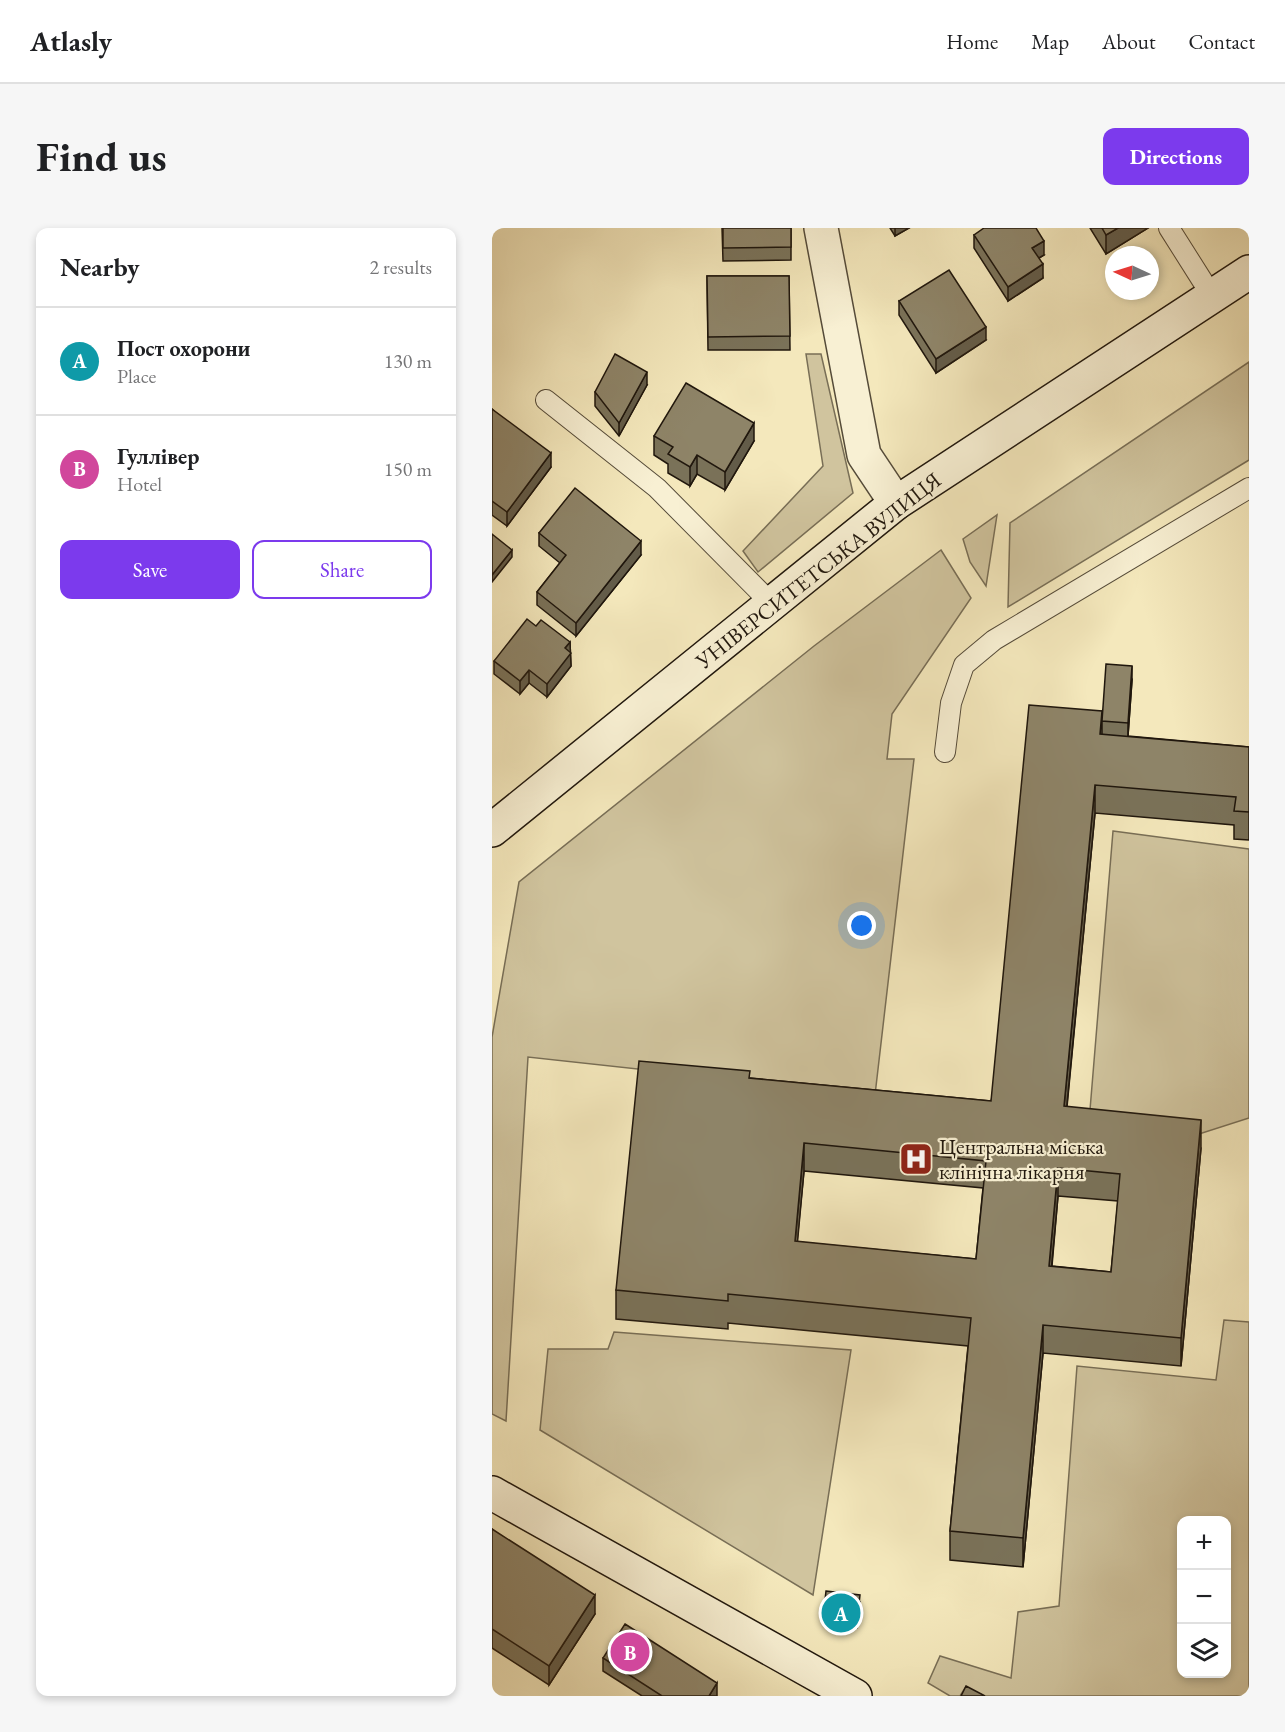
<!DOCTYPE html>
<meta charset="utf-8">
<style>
:root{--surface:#fff;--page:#f6f6f6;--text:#202124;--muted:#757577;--line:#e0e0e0;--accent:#7c3aed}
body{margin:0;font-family:"EB Garamond",serif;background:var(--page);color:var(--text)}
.controls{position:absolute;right:18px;bottom:18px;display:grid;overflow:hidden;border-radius:12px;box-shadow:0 3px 9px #0003}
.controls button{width:54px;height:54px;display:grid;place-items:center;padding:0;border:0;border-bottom:2px solid var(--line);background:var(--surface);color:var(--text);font:30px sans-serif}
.compass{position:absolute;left:613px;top:18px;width:54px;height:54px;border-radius:50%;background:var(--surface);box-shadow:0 3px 9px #0003;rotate:274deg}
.you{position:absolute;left:370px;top:698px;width:21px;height:21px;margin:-15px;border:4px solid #fff;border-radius:50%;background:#1a73e8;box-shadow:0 0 0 9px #1a73e833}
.badge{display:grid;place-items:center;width:39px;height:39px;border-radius:50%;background:var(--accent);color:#fff;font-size:20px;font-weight:700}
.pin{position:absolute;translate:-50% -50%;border:3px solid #fff;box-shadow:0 2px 6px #0006}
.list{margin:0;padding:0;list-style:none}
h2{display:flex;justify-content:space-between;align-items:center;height:78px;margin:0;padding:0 24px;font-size:26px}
h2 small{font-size:20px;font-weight:400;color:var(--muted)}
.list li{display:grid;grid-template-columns:39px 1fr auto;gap:18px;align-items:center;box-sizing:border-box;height:108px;padding:0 24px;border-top:2px solid var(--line)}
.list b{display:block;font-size:22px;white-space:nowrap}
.list p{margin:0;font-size:20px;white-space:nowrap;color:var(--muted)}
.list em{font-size:20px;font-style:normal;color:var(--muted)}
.actions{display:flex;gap:12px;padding:18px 24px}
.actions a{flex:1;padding:14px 0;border:2px solid var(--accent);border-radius:12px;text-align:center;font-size:21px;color:var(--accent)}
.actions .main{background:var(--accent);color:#fff}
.icon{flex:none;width:33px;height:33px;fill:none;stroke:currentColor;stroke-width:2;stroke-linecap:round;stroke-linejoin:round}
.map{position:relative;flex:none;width:757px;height:1468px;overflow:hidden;border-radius:12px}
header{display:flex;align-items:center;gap:36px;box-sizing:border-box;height:84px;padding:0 30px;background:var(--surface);border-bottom:2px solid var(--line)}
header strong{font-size:28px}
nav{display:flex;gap:33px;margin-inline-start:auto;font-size:21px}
.intro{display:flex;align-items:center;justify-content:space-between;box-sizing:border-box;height:144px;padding:0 36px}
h1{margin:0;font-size:42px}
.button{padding:15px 27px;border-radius:12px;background:var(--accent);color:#fff;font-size:21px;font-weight:700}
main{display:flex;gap:36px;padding:0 36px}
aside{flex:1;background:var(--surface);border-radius:12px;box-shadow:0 3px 9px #0003}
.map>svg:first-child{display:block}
</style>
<header>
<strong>Atlasly</strong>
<nav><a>Home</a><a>Map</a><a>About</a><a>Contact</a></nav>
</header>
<div class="intro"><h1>Find us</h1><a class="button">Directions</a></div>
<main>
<aside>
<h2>Nearby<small>2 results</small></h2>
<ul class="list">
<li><span class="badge" style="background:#0f9aa8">A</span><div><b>Пост охорони</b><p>Place</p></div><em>130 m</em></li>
<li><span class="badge" style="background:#d1479c">B</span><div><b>Гуллівер</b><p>Hotel</p></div><em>150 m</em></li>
</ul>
<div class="actions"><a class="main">Save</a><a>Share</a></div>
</aside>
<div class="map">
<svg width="757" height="1468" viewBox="0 0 757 1468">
<rect width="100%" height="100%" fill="#f4e8bc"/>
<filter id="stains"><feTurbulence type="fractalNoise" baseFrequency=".00333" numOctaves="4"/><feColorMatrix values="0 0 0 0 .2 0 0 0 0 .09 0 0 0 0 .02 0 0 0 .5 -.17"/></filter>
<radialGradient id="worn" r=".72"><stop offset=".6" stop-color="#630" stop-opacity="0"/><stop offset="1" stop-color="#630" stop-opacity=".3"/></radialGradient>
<!-- green -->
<path fill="#d0c49e" stroke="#786e56" stroke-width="1.5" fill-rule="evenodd" d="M 314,126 L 329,126 L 361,265 L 266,344 L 251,323 L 331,238 Z
M 757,134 L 757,232 L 516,379 L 518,295 Z
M 505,287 L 494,358 L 478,334 L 471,311 Z
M 449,322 L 479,370 L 400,486 L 395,531 L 422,531 L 383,867 L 36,829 L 14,1193 L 0,1186 L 0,809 L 27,654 L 322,418 Z
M 621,603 L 757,621 L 757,890 L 704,907 L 597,894 Z
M 732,1092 L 757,1094 L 757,1468 L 487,1468 L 473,1460 L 468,1468 L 458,1468 L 436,1455 L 448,1428 L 519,1450 L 526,1384 L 567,1378 L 585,1138 L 724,1152 ZM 690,1292 L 734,1292 L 734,1446 L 690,1446 Z
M 122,1104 L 359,1122 L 321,1367 L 48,1202 L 56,1121 L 116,1121 Z"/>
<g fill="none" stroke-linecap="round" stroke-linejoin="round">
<defs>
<path id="lane" d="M 677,0 L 720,68
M 54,172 L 165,260 L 280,376
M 453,524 L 459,475 L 472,437 L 502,412 L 757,260"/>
<path id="street" d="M 329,0 L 372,227 L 404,275"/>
<path id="secondary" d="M 0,602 L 404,275 L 757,44
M 0,1265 L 363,1468"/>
</defs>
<!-- lane casing -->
<use href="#lane" stroke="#554b39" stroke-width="22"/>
<!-- street casing -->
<use href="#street" stroke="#554b39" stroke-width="36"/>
<!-- secondary casing -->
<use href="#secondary" stroke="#20170d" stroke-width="36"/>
<!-- lane -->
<use href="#lane" stroke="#f8f0d3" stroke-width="20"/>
<!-- street -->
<use href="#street" stroke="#f8f0d3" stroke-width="33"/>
<!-- secondary -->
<use href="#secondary" stroke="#f8f0d3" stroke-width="33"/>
</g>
<!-- wall -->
<path fill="#7a7259" stroke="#20170d" stroke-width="1.5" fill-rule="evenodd" d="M 230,0 L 299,0 L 299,32 L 231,33 Z
M 398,0 L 417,0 L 403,8 Z
M 598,0 L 656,0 L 614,26 Z
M 482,7 L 552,27 L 547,30 L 551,50 L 516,73 L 482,20 Z
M 215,48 L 297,48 L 298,122 L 216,122 Z
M 407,73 L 494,112 L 444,145 L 407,87 Z
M 155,157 L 127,208 L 103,178 L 103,164 Z
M 0,181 L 59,239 L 15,298 L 0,287 Z
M 162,208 L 262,213 L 233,262 L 205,246 L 198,258 L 176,245 L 176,236 L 162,227 Z
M 47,305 L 149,327 L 84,408 L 45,377 L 45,364 L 68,335 L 47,318 Z
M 44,398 L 78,414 L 79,438 L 55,469 L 37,455 L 28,466 L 2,446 L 2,433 Z
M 640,452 L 636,508 L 757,519 L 757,612 L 742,611 L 742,597 L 603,585 L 575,879 L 709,920 L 689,1138 L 551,1125 L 531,1339 L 458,1332 L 458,1303 L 476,1118 L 236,1095 L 236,1101 L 124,1091 L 124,1062 L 258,850 L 499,873 L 610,483 ZM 312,943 L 491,960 L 484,1031 L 305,1014 ZM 566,968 L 626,973 L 619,1044 L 560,1038 Z
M 0,1301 L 103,1386 L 57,1457 L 0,1420 Z
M 368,1374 L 365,1400 L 331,1396 L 331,1389 Z
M 111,1430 L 225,1468 L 150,1468 L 111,1443 Z"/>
<!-- shaded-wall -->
<path fill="#635c49" stroke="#20170d" stroke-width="1.5" d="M 403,0 L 417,0 L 403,8 Z
M 626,0 L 656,0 L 614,26 L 614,7 Z
M 552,13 L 552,27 L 540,34 L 540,20 Z
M 551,36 L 551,50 L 516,73 L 516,59 Z
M 494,99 L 494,112 L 444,145 L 444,131 Z
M 155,144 L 155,157 L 127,208 L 127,195 Z
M 262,195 L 262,213 L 233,262 L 233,244 Z
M 59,225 L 59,239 L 15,298 L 15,284 Z
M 205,227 L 205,246 L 198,258 L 198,239 Z
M 149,313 L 149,327 L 84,408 L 84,395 Z
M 20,322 L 20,329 L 0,354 L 0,347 Z
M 78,414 L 79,438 L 55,469 L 55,456 L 73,420 Z
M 640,438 L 640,452 L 636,508 L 636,495 Z
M 37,442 L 37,455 L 28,466 L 28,453 Z
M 610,483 L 610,511 L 608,506 Z
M 603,557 L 603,585 L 572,907 L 572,878 Z
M 709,892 L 709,920 L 689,1138 L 689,1110 Z
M 312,915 L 312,943 L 303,1041 L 303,1013 Z
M 566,940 L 566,968 L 557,1066 L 557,1038 Z
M 551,1097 L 551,1125 L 531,1339 L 531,1310 Z
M 103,1367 L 103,1386 L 57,1457 L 57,1438 Z
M 225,1455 L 225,1468 L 217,1468 Z"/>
<!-- building -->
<path fill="#8e8468" stroke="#20170d" stroke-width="1.5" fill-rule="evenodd" d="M 231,0 L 299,0 L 299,19 L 231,20 Z
M 492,0 L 544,0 L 552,13 L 540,20 L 551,36 L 516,59 L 482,7 Z
M 610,0 L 626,0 L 614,7 Z
M 457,42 L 494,99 L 444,131 L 407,73 Z
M 215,48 L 297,48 L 298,108 L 216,109 Z
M 123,126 L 155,144 L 127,195 L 103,164 Z
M 194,155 L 262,195 L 233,244 L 205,227 L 198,239 L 176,226 L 181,219 L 162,208 Z
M 0,181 L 59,225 L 15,284 L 0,273 Z
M 83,260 L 149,313 L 84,395 L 45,364 L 74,327 L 47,305 Z
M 0,306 L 20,322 L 0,347 Z
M 35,391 L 44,398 L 49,392 L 78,414 L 73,420 L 79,425 L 55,456 L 37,442 L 28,453 L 2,433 Z
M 614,436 L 640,438 L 636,495 L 610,493 Z
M 537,477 L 610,483 L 608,506 L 757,519 L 757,584 L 742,583 L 744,569 L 603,557 L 572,878 L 709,892 L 689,1110 L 551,1097 L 531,1310 L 458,1303 L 479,1090 L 236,1066 L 236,1073 L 124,1062 L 147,833 L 258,843 L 257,850 L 499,873 ZM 312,915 L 494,933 L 484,1031 L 303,1013 ZM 566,940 L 628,946 L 619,1044 L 557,1038 Z
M 0,1301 L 103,1367 L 57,1438 L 0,1401 Z
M 334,1363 L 368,1367 L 365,1393 L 331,1389 Z
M 133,1396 L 225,1455 L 217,1468 L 170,1468 L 111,1430 Z
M 474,1458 L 493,1468 L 469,1468 Z"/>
<!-- icons -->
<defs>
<symbol id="hospital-square" viewBox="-11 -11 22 22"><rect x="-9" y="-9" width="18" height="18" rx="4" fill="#8f2418" stroke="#f8f0d3"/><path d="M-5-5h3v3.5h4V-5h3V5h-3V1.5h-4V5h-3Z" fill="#fff"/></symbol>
</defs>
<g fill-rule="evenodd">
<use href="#hospital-square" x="405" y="912" width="38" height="38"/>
</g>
<g text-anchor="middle" stroke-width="4.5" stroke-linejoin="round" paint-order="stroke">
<!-- street labels -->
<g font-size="22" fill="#20170d" stroke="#f8f0d3">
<text transform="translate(326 342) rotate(-38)" y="8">УНІВЕРСИТЕТСЬКА ВУЛИЦЯ</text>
</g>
<!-- poi labels -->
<g font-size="22" fill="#20170d" stroke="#f8f0d3" text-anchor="start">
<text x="447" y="926">Центральна міська<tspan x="447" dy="25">клінічна лікарня</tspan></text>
</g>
</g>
<rect width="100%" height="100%" filter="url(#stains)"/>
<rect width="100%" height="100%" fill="url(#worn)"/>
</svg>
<div class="controls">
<button>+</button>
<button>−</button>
<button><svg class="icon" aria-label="layers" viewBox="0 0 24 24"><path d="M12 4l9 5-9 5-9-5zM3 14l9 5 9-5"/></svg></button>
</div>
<svg class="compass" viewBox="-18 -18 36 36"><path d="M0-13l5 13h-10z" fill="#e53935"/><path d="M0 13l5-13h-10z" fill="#757577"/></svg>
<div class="you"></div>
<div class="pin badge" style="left:349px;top:1385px;background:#0f9aa8">A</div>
<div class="pin badge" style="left:138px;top:1424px;background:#d1479c">B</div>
</div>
</main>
